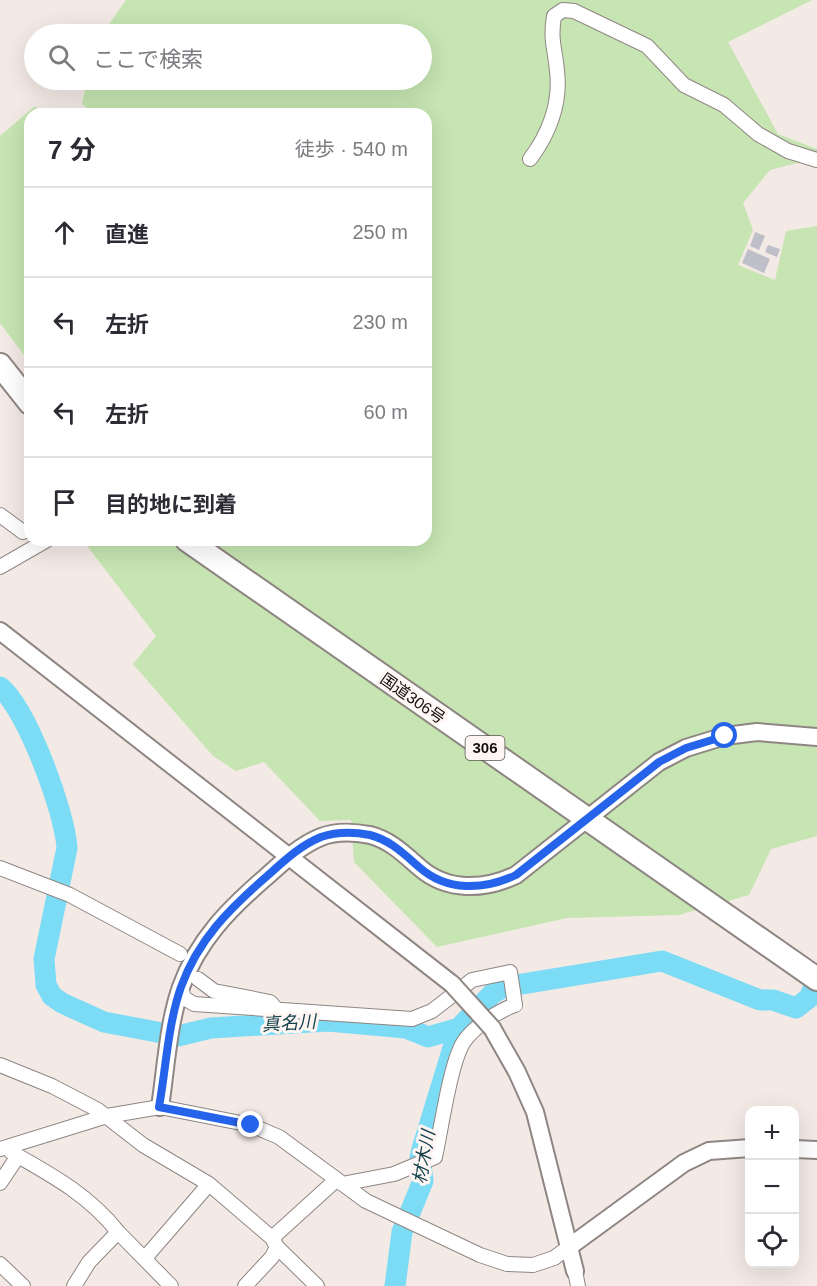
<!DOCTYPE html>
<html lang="ja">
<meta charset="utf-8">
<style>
:root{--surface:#fff;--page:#f2f2f3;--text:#2b2b33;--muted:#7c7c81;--line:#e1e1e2}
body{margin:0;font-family:Arial,"Noto Sans JP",sans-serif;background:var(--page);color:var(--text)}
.controls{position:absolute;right:18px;bottom:18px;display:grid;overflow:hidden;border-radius:12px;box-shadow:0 6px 24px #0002}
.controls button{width:54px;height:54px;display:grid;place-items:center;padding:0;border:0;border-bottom:2px solid var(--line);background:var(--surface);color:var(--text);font:30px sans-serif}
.stop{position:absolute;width:18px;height:18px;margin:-14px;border:4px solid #2563eb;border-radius:50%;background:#fff}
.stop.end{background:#2563eb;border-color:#fff;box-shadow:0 2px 6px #0008}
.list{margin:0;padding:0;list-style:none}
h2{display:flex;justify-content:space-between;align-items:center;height:78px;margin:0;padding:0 24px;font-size:26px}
h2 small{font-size:20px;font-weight:400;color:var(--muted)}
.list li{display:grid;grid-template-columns:39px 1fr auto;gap:18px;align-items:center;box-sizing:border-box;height:90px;padding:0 24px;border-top:2px solid var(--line)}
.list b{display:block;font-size:22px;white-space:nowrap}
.list em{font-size:20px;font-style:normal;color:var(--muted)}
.icon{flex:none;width:33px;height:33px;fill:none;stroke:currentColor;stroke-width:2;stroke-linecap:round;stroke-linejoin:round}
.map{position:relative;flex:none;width:817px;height:1286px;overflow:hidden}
.search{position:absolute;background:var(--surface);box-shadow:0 6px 24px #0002;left:24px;top:24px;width:408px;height:66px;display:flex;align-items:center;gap:15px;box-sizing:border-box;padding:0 21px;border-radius:33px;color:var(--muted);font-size:22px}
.panel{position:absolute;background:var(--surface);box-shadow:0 6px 24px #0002;left:24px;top:108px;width:408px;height:438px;border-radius:18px}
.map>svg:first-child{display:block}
</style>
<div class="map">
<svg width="817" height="1286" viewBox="0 0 817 1286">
<rect width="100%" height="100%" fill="#f3e9e5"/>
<!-- green -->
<path fill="#c6e5b2" d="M 126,0 L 812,0 L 728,42 L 778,134 L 817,149 L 817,158 L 770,170 L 743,203 L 753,230 L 738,265 L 775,280 L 786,231 L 817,226 L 817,836 L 771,849 L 749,895 L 679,915 L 567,918 L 437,947 L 354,862 L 351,820 L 320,821 L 264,762 L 236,771 L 213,756 L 133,664 L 156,636 L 85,543 L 87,540 L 426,540 L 426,114 L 95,114 L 82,104 L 87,80 L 422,80 L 422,34 L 102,34 Z
M 35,106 L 43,114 L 30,114 L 30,363 L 0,323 L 0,136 Z"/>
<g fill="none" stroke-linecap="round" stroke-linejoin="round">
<!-- river -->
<path stroke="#7cdcf6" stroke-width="21" d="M 0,687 C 27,709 65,812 67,848 L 44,959 L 46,985 L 52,996 L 62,1003 L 104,1022 L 178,1036 L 211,1028 L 328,1021 L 406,1028 L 428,1037 L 459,1028 L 492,994 L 504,987 L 662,961 L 760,1000 L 773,1000 L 796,1008 L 809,998 L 817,980
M 395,1286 L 402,1232 L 423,1181 L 420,1158 L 422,1149 L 459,1028"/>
</g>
<!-- building -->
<path fill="#bebfc8" d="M 755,232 L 765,236 L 759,250 L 750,246 Z
M 768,245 L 780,249 L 777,257 L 765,252 Z
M 748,249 L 770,259 L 764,273 L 742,263 Z"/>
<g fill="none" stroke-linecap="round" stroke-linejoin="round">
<defs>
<path id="minor" d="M 530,159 C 549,134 561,103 557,71 C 555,47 550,42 554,16 L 563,10 L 574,11 L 647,46 L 684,85 L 724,105 L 758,134 L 788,151 L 817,160
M 0,515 L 23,532
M 0,567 L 47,540
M 0,868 L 70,895 L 180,954
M 198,979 L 214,991 L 270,1002 L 278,1011
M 181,988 L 184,998 L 194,1004 L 412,1019 L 432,1011 L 472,980 L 510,972 L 515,1005 C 498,1011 473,1027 463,1043 C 450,1065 441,1130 435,1157 L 394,1174 L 342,1184
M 0,1065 L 52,1086 L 98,1110 L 143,1145 L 209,1184 L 272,1238
M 8,1147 L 11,1152 C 50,1174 89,1195 118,1232
M 0,1149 L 107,1116 L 160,1107 L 251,1125 L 279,1137 L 366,1201 L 480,1255 L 507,1264 L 533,1265 L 554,1258 L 569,1247
M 0,1183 L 18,1156
M 145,1258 L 209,1184
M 0,1264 L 23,1286
M 575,1271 L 578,1286
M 74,1286 L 89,1262 L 118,1232 L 171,1286
M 245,1286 L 272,1257 L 277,1247
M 317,1286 L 277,1247 L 272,1238 L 336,1180"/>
<path id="tertiary" d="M 0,631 L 452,984
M 492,1028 L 517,1072 L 535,1112 L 575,1271
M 160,1107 C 166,1068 168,1024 181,987 C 198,940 229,909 266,877 C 283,862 299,846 321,837 C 336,831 354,832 370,835 C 390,840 404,854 419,867 C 447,892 484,890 516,875 L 659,762 L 686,748 L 725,736 L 757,732 L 817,737
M 794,1149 L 817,1150
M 569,1247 L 684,1163 L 709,1151 L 750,1148"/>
<path id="trunk" d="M 0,365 L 30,403
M 187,540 L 817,979"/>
</defs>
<!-- minor casing -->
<use href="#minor" stroke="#8f8683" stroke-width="16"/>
<!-- tertiary casing -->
<use href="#tertiary" stroke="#8f8683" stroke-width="20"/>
<!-- trunk casing -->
<use href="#trunk" stroke="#8f8683" stroke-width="26"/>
<!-- minor -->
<use href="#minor" stroke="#fff" stroke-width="14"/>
<!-- tertiary -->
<use href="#tertiary" stroke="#fff" stroke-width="16"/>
<!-- trunk -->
<use href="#trunk" stroke="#fff" stroke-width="22"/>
<defs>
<path id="tertiary-bridge" d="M 452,984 L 492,1028"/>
</defs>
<!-- tertiary-bridge casing -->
<use href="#tertiary-bridge" stroke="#8f8683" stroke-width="20" stroke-linecap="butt"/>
<!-- tertiary-bridge -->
<use href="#tertiary-bridge" stroke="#fff" stroke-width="16"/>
</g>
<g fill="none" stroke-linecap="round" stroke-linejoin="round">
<!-- route -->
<path stroke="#2563eb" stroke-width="8" d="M 251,1125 L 159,1107 C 166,1068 168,1024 181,987 C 198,940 229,909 266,877 C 283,862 299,846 321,837 C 336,832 354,832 370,835 C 390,840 404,854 419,867 C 447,892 484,890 516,875 L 659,762 L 686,748 L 725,736"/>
</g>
<g text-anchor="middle" stroke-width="6" stroke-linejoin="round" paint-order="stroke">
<!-- shield labels -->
<rect fill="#fff6f3" stroke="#5a5553" stroke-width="1.5" x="465.5" y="736" width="39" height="24" rx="4.5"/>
<g font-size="15" font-weight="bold" fill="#13100f">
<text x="485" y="753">306</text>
</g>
<!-- street labels -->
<g font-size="16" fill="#13100f" stroke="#fff6f3">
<text transform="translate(413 698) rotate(35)" y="6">国道306号</text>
</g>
<!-- water labels -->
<g font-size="18" font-style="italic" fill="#15414c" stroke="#fff6f3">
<text transform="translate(289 1023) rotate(-3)" y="6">真名川</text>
<text transform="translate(424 1157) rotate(-80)" y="6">材木川</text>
</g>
</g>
</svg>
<div class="controls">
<button>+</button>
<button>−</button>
<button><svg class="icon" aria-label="locate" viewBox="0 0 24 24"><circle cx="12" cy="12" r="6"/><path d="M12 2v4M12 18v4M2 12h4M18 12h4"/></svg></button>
</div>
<div class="stop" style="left:725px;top:736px"></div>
<div class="stop end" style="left:251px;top:1125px"></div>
<div class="search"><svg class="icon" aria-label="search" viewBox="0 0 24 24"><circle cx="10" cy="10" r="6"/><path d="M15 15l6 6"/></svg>ここで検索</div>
<section class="panel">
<h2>7 分<small>徒歩 · 540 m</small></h2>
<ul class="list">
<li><svg class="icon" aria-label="ahead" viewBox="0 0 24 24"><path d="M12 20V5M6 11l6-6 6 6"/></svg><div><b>直進</b></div><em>250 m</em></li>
<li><svg class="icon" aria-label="left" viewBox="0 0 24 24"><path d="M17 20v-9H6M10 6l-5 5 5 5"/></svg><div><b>左折</b></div><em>230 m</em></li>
<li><svg class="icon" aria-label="left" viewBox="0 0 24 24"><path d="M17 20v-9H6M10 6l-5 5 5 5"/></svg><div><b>左折</b></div><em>60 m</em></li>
<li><svg class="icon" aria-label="arrive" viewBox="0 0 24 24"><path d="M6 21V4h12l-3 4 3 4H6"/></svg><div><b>目的地に到着</b></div></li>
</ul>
</section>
</div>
